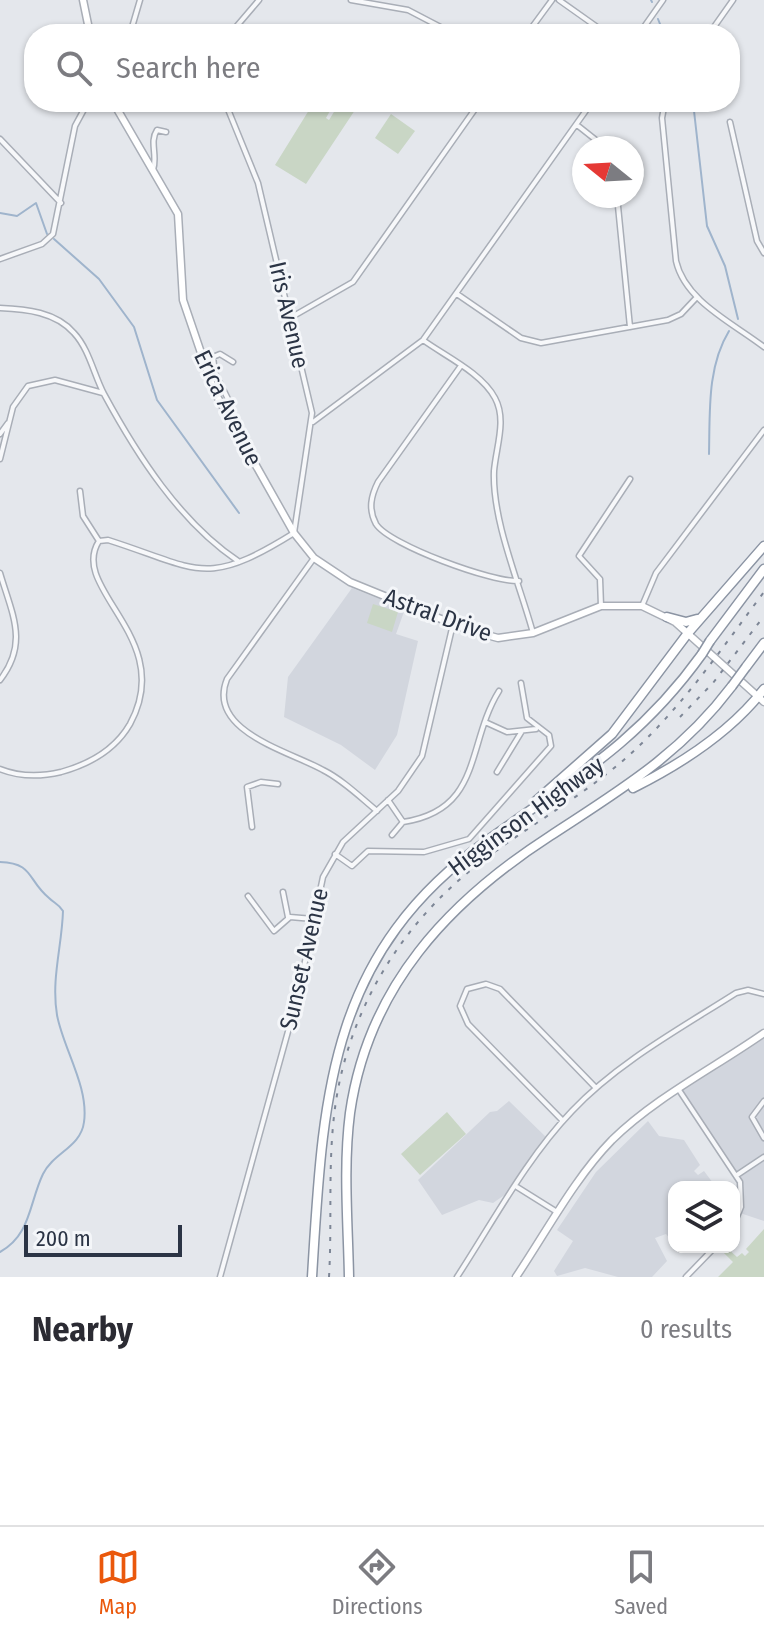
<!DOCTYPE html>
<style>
:root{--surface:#fff;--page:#f7f7f7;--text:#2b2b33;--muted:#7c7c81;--line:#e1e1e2;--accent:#ea580c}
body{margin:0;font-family:"Fira Sans Condensed",sans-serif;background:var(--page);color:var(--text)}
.controls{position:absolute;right:24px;bottom:24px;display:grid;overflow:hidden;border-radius:16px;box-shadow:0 2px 6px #0004}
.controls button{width:72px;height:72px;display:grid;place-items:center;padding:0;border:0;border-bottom:2px solid var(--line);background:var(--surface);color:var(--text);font:40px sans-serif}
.compass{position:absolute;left:572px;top:136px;width:72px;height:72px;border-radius:50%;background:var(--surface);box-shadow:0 2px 6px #0004;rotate:288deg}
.scale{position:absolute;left:24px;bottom:20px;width:158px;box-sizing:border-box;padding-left:8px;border:4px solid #2b3445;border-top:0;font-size:22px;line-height:28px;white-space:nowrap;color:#2b3445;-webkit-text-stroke:6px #f4f6f9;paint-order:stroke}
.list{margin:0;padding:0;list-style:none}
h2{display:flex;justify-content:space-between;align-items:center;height:104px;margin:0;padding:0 32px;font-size:34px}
h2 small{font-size:26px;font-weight:400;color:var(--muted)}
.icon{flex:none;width:44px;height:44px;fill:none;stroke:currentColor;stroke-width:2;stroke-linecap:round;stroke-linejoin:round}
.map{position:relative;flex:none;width:764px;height:1277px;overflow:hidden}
.search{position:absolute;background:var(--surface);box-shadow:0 2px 6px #0004;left:24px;right:24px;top:24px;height:88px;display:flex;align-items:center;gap:20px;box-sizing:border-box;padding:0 28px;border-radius:32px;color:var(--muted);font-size:30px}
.sheet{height:248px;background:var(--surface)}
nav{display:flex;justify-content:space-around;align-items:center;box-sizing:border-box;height:112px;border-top:2px solid var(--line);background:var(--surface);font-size:22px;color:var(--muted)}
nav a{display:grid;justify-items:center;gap:4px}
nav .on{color:var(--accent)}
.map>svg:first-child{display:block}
</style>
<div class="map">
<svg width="764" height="1277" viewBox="0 0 764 1277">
<rect width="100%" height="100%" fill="#e4e7ec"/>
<!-- built -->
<path fill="#d2d6de" d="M 352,588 L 405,609 L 396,634 L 418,641 L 397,735 L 375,770 L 341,745 L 284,717 L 288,677 Z
M 764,1033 L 764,1221 L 740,1213 L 740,1182 L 680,1090 Z
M 509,1101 L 548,1139 L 510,1196 L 506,1194 L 493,1203 L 479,1200 L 442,1215 L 418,1180 L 490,1112 L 497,1111 Z
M 648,1121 L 659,1136 L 684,1140 L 700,1165 L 694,1171 L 698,1175 L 704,1171 L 716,1187 L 674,1187 L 674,1243 L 666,1234 L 655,1238 L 667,1261 L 652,1277 L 618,1277 L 585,1268 L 557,1276 L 554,1271 L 573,1241 L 557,1230 L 596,1172 Z"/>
<!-- green -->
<path fill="#c9d6c5" d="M 314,102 L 335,102 L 326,118 L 329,120 L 340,102 L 357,107 L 306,184 L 275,165 Z
M 391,114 L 415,131 L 398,154 L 375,138 Z
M 373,604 L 398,612 L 392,632 L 367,623 Z
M 447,1112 L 466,1134 L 420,1175 L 401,1154 Z
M 764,1229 L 764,1277 L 718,1277 L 733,1262 L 720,1249 L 726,1247 L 737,1257 L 742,1253 L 745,1256 L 749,1252 L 746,1249 Z"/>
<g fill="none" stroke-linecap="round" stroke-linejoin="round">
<!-- stream -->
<path stroke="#9fb4cc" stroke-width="2" d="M 651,0 L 652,2
M 658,19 L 664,34
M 693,102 L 707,226 L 725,266 L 738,319
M 0,213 L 17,216 L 36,203 L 47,234
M 54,239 L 99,279 L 134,327 L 157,400 L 239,513
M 709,454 C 710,412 707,367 729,331
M 0,862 C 34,863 27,880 49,898 C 54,903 59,904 63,911 C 62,946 51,979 57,1015 C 63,1048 89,1087 84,1122 C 81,1147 53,1153 43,1174 C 29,1203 31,1235 0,1252"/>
<defs>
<path id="street" d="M 351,0 L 408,10 L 454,34
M 559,0 L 607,34
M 130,34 L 140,0
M 230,34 L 259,0
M 527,34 L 552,0
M 639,34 L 663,0
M 709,34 L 733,0
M 665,102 L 662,118 L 676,261 C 685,301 733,323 764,347
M 730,122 L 757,241 L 764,253
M 577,125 L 606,148
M 0,139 L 61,203
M 153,170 C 158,156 149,142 157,130 L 166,132
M 617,196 L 630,327
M 0,259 L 42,244 L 53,234 L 75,126 L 88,102
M 457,294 L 521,338 L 541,343 L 668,320 L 681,314 L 697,297
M 0,308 C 26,309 56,312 74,333 C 89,349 94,375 104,394 C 137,455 180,522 238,561
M 290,318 L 353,282 L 480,102
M 423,340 C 445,356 482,373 495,398 C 507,420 496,447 494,471 C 492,521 520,585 533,633
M 460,367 L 378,482 C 371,496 368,509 376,524 C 389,545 494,583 519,581
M 227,415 L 231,405 L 215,373 L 213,357 L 220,354 L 233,362
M 313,422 L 423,340 L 592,102
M 0,434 L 8,423
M 0,459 L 13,407 L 28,386 L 55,380 L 103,393
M 80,491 L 83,516 L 99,541
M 314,558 L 227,679 C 206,731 289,751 323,770 C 343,780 360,797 377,811
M 0,573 C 12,614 29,643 0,680
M 601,606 L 600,579 L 579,556 L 630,479
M 642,606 L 656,573 L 764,430
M 485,722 L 507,732 L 536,729
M 0,769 C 20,777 40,777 61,772 C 90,764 115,750 130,724 C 177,638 68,589 99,541 L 108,540 C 199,569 204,589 294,533 L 312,413 L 258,183 L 225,102
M 497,772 L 522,731
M 388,800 L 403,822 L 392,835
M 403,822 C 483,810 466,744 499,691
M 252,827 L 247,787 L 261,782 L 278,784
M 335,854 L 352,866 L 368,851 L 424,852 L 469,839 L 551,746 L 549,735 L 527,718 L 521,683
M 283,892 L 288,917
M 248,896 L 274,931 L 290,917 L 313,919
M 679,1090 L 740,1182 L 741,1207 L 734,1224
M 764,1101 L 752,1117 L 764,1138
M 563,1121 L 468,1024 L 460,1006 L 467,989 L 486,984 L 500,989 L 596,1088
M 737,1175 L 764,1157
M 517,1187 L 557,1212
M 220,1277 L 297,999 L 323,877 L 343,842 L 398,791 L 422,756 L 453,624
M 457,1277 C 493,1222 526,1159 572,1111 C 617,1063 681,1028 736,993 L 748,990 L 764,994
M 686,1277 L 715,1247"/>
<path id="secondary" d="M 83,0 L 90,34
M 113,102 L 178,214 L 183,300 L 214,391 L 294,533 L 314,558 L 350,582 L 468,630 L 498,638 L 533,633 L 601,606 L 642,606 L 675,622 L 764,702
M 516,1277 C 547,1231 574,1179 612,1140 C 656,1097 714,1068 764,1033"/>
<path id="highway" d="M 667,617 L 686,622 L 697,619
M 710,641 L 764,569
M 746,667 L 764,643
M 633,788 C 681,764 731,732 764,689
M 536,801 L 612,734 L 688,633 L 764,546
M 312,1277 C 323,1099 327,954 488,840 C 573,779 639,742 702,654
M 349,1277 C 348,1223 343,1167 350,1113 C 368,987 448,902 550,836 C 620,790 680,755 732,686"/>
</defs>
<!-- street casing -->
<use href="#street" stroke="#a9aeb7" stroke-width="7"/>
<!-- secondary casing -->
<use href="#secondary" stroke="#a9aeb7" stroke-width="9"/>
<!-- highway casing -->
<use href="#highway" stroke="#8b94a3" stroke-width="11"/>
<!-- street -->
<use href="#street" stroke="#f7f8fa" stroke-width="4"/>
<!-- secondary -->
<use href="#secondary" stroke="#fff" stroke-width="6"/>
<!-- highway -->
<use href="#highway" stroke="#fff" stroke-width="8"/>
<!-- rail -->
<path stroke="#7d8696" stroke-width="2" stroke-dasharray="4 8" stroke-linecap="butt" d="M 680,717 L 713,683 L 764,616
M 329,1277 C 333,1208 325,1139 342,1071 C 363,985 415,911 485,859 C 529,826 577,799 619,764 C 677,715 719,652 764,592"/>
<defs>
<path id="highway-bridge" d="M 702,654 L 710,641
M 732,686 L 746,667"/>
</defs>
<!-- highway-bridge casing -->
<use href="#highway-bridge" stroke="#8b94a3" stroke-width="11" stroke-linecap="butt"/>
<!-- highway-bridge -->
<use href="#highway-bridge" stroke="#fff" stroke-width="8"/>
</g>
<g text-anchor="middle" stroke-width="6" stroke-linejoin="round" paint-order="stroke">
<!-- street labels -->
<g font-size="24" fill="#2b3445" stroke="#f4f6f9">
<text transform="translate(289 315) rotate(77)" y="8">Iris Avenue</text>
<text transform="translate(228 408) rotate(64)" y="8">Erica Avenue</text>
<text transform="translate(438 615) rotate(20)" y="8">Astral Drive</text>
<text transform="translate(526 816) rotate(-36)" y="8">Higginson Highway</text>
<text transform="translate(304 959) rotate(-77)" y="8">Sunset Avenue</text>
</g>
</g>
</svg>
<div class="controls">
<button><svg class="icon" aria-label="layers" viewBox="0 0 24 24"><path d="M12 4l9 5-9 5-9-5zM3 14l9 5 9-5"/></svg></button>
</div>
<svg class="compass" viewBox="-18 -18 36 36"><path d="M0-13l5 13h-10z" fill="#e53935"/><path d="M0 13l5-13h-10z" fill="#7c7c81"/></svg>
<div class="scale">200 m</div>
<div class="search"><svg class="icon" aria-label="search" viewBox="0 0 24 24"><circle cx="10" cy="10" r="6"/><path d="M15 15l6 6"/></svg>Search here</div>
</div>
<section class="sheet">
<h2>Nearby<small>0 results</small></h2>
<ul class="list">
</ul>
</section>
<nav>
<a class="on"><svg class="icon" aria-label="map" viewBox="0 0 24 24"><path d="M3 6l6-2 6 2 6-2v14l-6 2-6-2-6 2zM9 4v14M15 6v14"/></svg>Map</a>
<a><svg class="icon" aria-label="directions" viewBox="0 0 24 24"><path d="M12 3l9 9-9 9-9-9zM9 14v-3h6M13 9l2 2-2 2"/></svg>Directions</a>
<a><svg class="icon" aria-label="saved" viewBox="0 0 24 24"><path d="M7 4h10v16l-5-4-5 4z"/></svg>Saved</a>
</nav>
